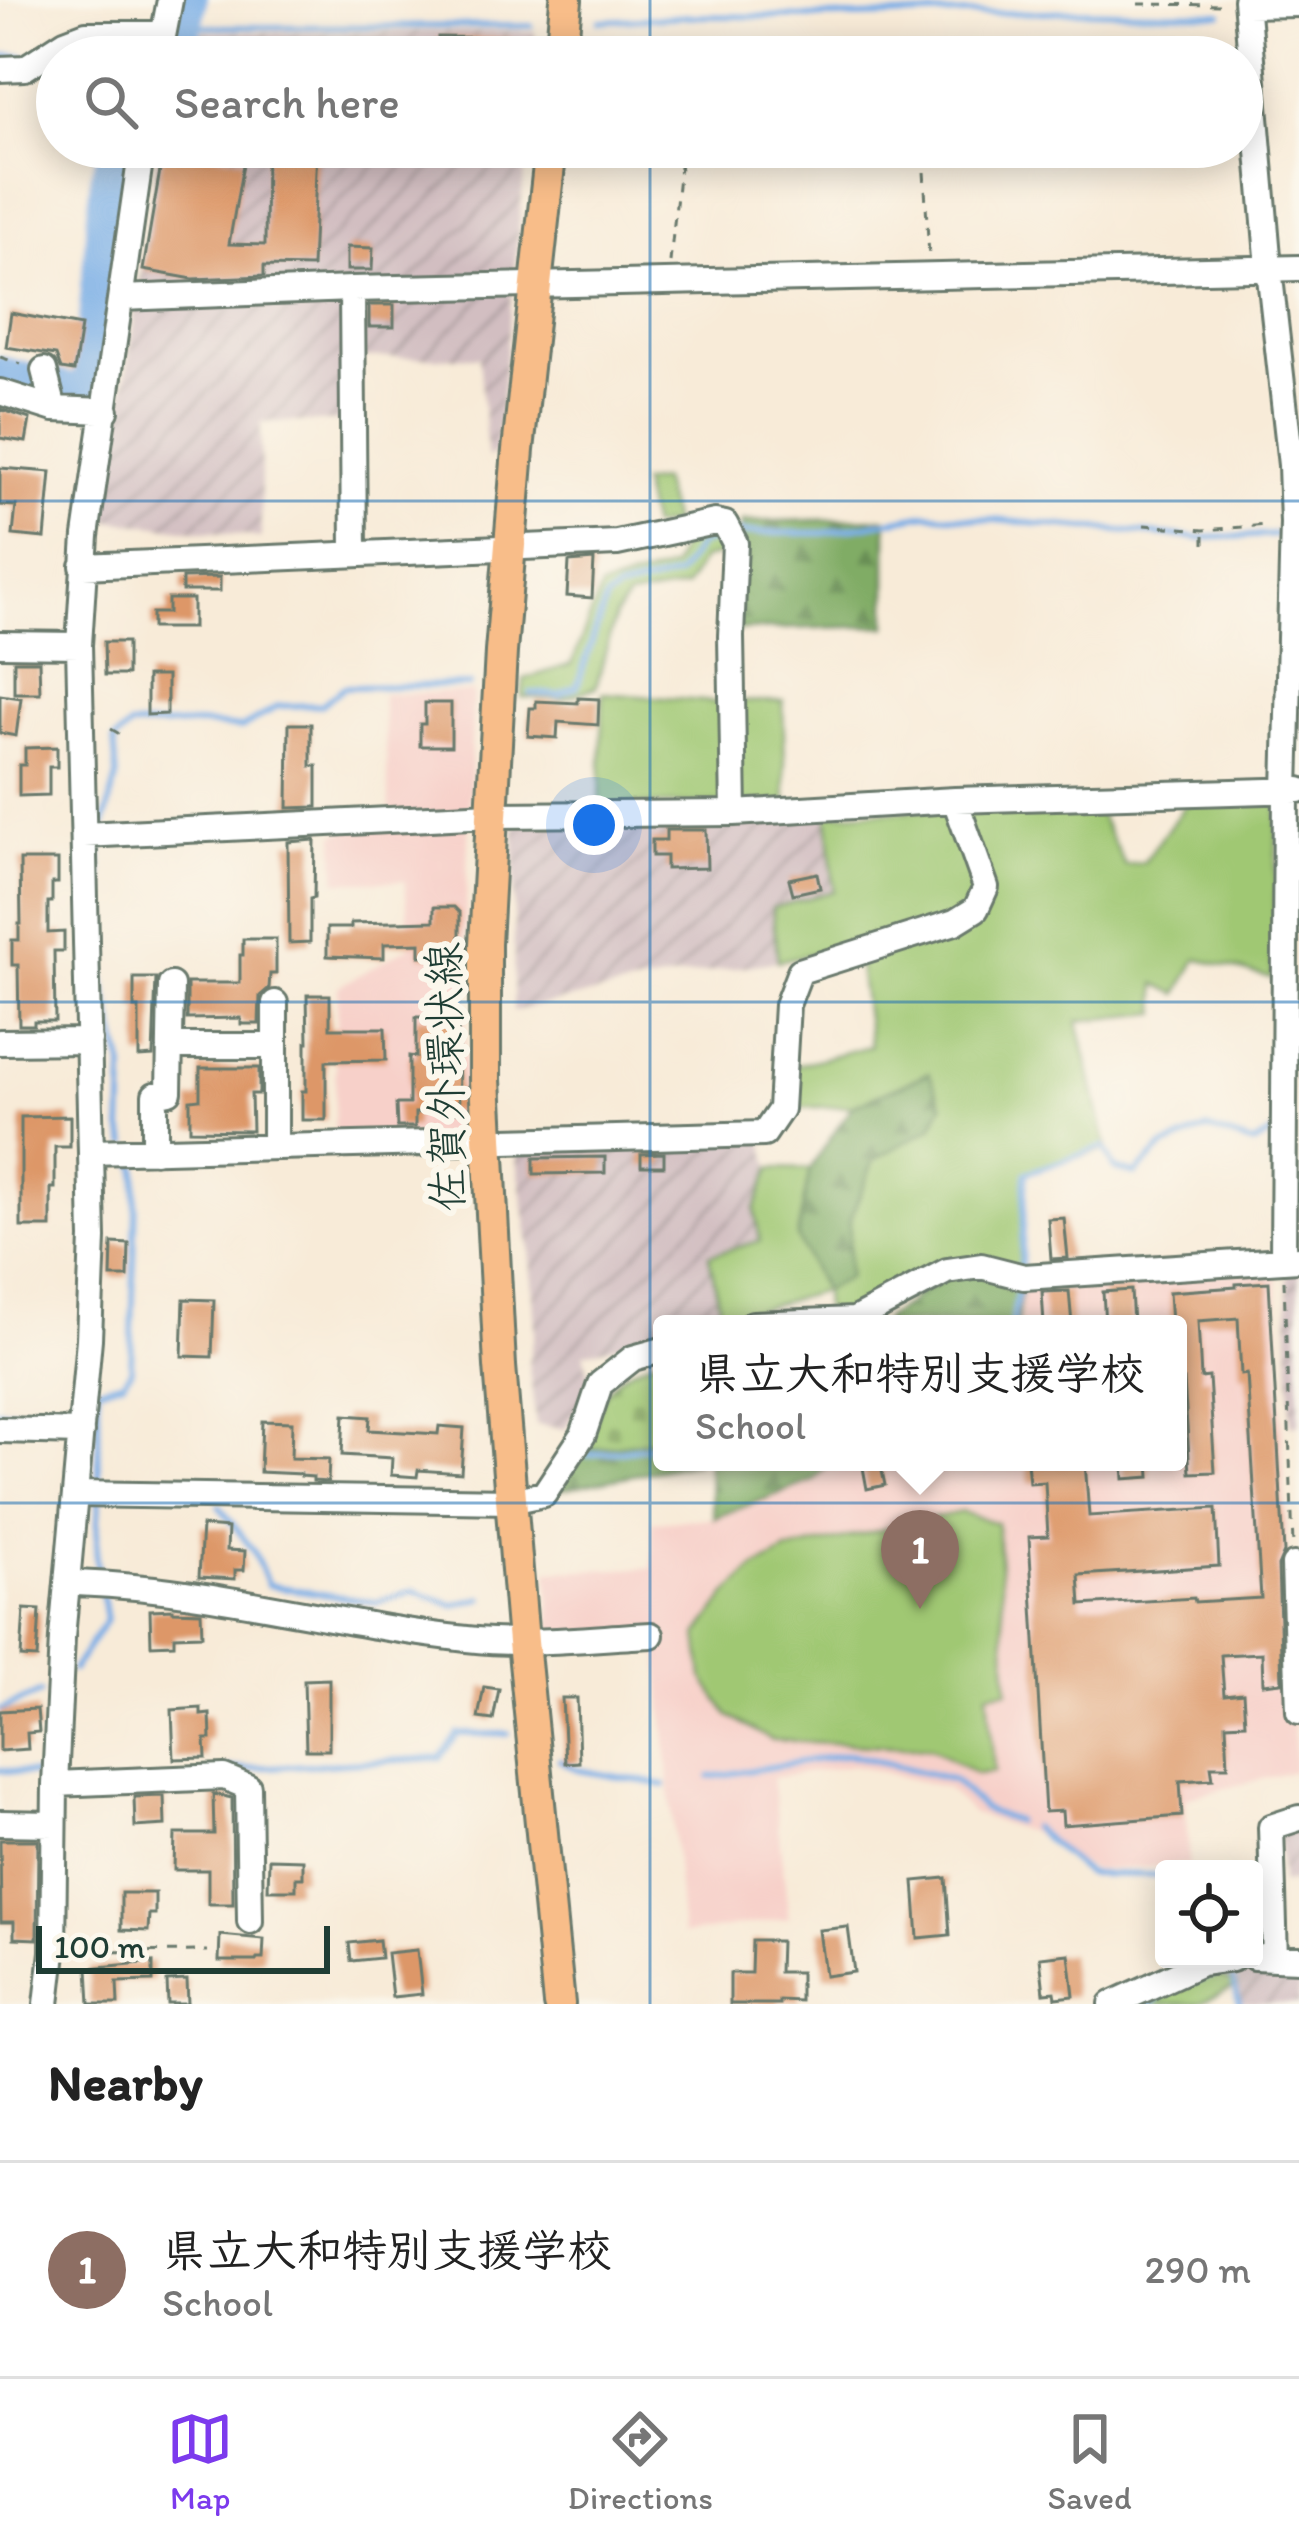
<!DOCTYPE html>
<meta charset="utf-8">
<style>
:root{--surface:#fff;--page:#f2f2f2;--text:#222;--muted:#767676;--line:#e0e0e0;--accent:#7c3aed}
body{margin:0;font-family:Itim,"Klee One",sans-serif;background:var(--page);color:var(--text)}
.controls{position:absolute;right:36px;bottom:36px;display:grid;overflow:hidden;border-radius:12px;box-shadow:0 6px 30px #0003}
.controls button{width:108px;height:108px;display:grid;place-items:center;padding:0;border:0;border-bottom:3px solid var(--line);background:var(--surface);color:var(--text);font:60px sans-serif}
.scale{position:absolute;left:36px;bottom:30px;width:294px;box-sizing:border-box;padding-left:12px;border:6px solid #1f3d34;border-top:0;font-size:33px;line-height:42px;white-space:nowrap;color:#1f3d34;-webkit-text-stroke:9px #fbf7ec;paint-order:stroke}
.you{position:absolute;left:594px;top:825px;width:42px;height:42px;margin:-30px;border:9px solid #fff;border-radius:50%;background:#1a73e8;box-shadow:0 0 0 18px #1a73e833}
.badge{display:grid;place-items:center;width:78px;height:78px;border-radius:50%;background:var(--accent);color:#fff;font-size:39px;font-weight:700}
.pin{position:absolute;translate:-50% -99px;filter:drop-shadow(0 3px 6px #0008)}
.pin::after{content:'';position:absolute;top:63px;width:42px;height:36px;background:inherit;clip-path:polygon(0 0,100% 0,50% 100%)}
.popup{position:absolute;left:653px;top:1315px;width:534px;height:156px;box-sizing:border-box;display:grid;place-content:center;border-radius:12px;background:var(--surface);filter:drop-shadow(0 3px 9px #0005);font-size:39px;white-space:nowrap;color:var(--muted)}
.popup b{font-size:45px;color:var(--text)}
.popup::after{content:'';position:absolute;left:50%;top:100%;margin-left:-24px;border:24px solid transparent;border-top-color:var(--surface)}
.list{margin:0;padding:0;list-style:none}
h2{display:flex;justify-content:space-between;align-items:center;height:156px;margin:0;padding:0 48px;font-size:51px}
h2 small{font-size:39px;font-weight:400;color:var(--muted)}
.list li{display:grid;grid-template-columns:78px 1fr auto;gap:36px;align-items:center;box-sizing:border-box;height:216px;padding:0 48px;border-top:3px solid var(--line)}
.list b{display:block;font-size:45px;white-space:nowrap}
.list p{margin:0;font-size:39px;white-space:nowrap;color:var(--muted)}
.list em{font-size:39px;font-style:normal;color:var(--muted)}
.icon{flex:none;width:66px;height:66px;fill:none;stroke:currentColor;stroke-width:2;stroke-linecap:round;stroke-linejoin:round}
.map{position:relative;flex:none;width:1299px;height:2004px;overflow:hidden}
.search{position:absolute;background:var(--surface);box-shadow:0 6px 30px #0003;left:36px;right:36px;top:36px;height:132px;display:flex;align-items:center;gap:30px;box-sizing:border-box;padding:0 42px;border-radius:66px;color:var(--muted);font-size:45px}
.sheet{height:372px;background:var(--surface)}
nav{display:flex;justify-content:space-around;align-items:center;box-sizing:border-box;height:168px;border-top:3px solid var(--line);background:var(--surface);font-size:33px;color:var(--muted)}
nav a{display:grid;justify-items:center;gap:6px}
nav .on{color:var(--accent)}
.map>svg:first-child{display:block}
</style>
<div class="map">
<svg width="1299" height="2004" viewBox="0 0 1299 2004">
<defs>
<pattern id="industrial-furrows" width="10" height="10" patternUnits="userSpaceOnUse" patternTransform="scale(3)"><rect width="10" height="10" fill="#d2bec1"/><path d="M-1 1l2-2M0 10L10 0M9 11l2-2" fill="none" stroke="#aa9c9e"/></pattern>
<pattern id="forest-firs" width="22" height="20" patternUnits="userSpaceOnUse" patternTransform="scale(3)"><rect width="22" height="20" fill="#80ac65"/><path d="M5 1l3.5 6h-7zM16 11l3.5 6h-7z" fill="#688d54"/></pattern>
<pattern id="cemetery-stones" width="16" height="16" patternUnits="userSpaceOnUse" patternTransform="scale(3)"><rect width="16" height="16" fill="#a0c873"/><path d="M2 7V4a2 2 0 0 1 4 0v3zM10 15v-3a2 2 0 0 1 4 0v3z" fill="#82a45f"/></pattern>
</defs>
<rect width="100%" height="100%" fill="#fbf7ec"/>
<filter id="ink" filterUnits="userSpaceOnUse"><feTurbulence type="fractalNoise" baseFrequency=".00833" numOctaves="2"/><feDisplacementMap in="SourceGraphic" scale="24" xChannelSelector="R" yChannelSelector="G"/><feConvolveMatrix kernelMatrix="1 2 1 2 8 2 1 2 1" color-interpolation-filters="sRGB"/></filter>
<filter id="wash" filterUnits="userSpaceOnUse"><feTurbulence type="fractalNoise" baseFrequency=".004" numOctaves="4" result="noise"/><feDisplacementMap in="SourceGraphic" scale="48" xChannelSelector="R" yChannelSelector="G"/><feGaussianBlur stdDeviation="2.7" result="paint"/><feColorMatrix in="noise" values="0 0 0 0 0 0 0 0 0 0 0 0 0 0 0 0 0 1.4 0 .05"/><feComposite in="paint" operator="in"/></filter>
<g filter="url(#wash)">
<rect width="100%" height="100%" fill="#f8ebd8"/>
<!-- built -->
<path fill="#f7d0c9" d="M 473,692 L 464,967 L 466,1133 L 334,1140 L 338,987 L 410,946 L 405,881 L 336,881 L 335,834 L 390,813 L 382,694 Z
M 1277,1270 L 1295,1771 L 1185,1798 L 1189,1865 L 1091,1870 L 1032,1833 L 973,1814 L 946,1788 L 853,1765 L 772,1778 L 789,1918 L 682,1935 L 658,1648 L 553,1650 L 548,1571 L 652,1568 L 652,1522 L 714,1518 L 815,1480 L 830,1462 L 1178,1462 L 1178,1324 L 1017,1324 L 1021,1286 Z"/>
<!-- industrial -->
<path fill="url(#industrial-furrows)" d="M 535,31 L 533,57 L 189,57 L 194,32 Z
M 158,147 L 527,147 L 496,452 L 487,458 L 479,357 L 357,358 L 343,422 L 261,422 L 261,538 L 106,520 Z
M 828,814 L 834,892 L 772,908 L 778,961 L 661,980 L 513,1011 L 515,824 Z
M 763,1139 L 771,1168 L 755,1209 L 760,1241 L 709,1255 L 722,1319 L 702,1324 L 662,1324 L 662,1334 L 584,1353 L 591,1382 L 565,1429 L 536,1425 L 528,1361 L 535,1332 L 530,1247 L 515,1148 Z
M 1299,1267 L 1299,1424 L 1291,1425 L 1287,1268 Z
M 1299,1824 L 1299,1882 L 1281,1884 L 1279,1831 Z
M 1240,1968 L 1299,1970 L 1299,2004 L 1241,2004 L 1237,1986 Z"/>
<!-- green -->
<path fill="#a0c873" stroke="#608254" stroke-width="3" d="M 661,480 L 673,523 L 651,527 L 641,484 Z
M 718,527 L 728,553 L 703,559 L 685,588 L 628,598 L 615,616 L 596,687 L 562,699 L 522,697 L 524,679 L 572,664 L 601,588 L 672,568 L 684,538 Z
M 603,693 L 725,703 L 727,803 L 600,806 Z
M 783,701 L 786,802 L 737,803 L 737,702 Z
M 1189,800 L 1278,803 L 1272,978 L 1197,959 L 1178,994 L 1156,984 L 1158,1013 L 1078,1021 L 1107,1149 L 1026,1172 L 1019,1267 L 850,1312 L 824,1313 L 823,1291 L 722,1319 L 709,1255 L 760,1241 L 755,1209 L 771,1168 L 810,1169 L 797,1237 L 823,1290 L 848,1277 L 850,1219 L 874,1160 L 932,1127 L 928,1073 L 852,1106 L 786,1108 L 793,1066 L 870,1046 L 858,959 L 957,923 L 778,961 L 772,908 L 834,891 L 828,814 L 1094,804 L 1125,865 L 1144,862 Z
M 961,1512 L 997,1523 L 1008,1690 L 988,1692 L 994,1772 L 976,1774 L 931,1748 L 772,1740 L 729,1716 L 703,1678 L 698,1635 L 727,1595 L 752,1570 L 788,1551 Z
M 1212,1971 L 1237,1986 L 1197,2004 L 1137,2004 Z"/>
<!-- forest -->
<path fill="url(#forest-firs)" stroke="#50744c" stroke-width="3" d="M 885,518 L 887,529 L 887,626 L 738,630 L 742,522 Z
M 929,1073 L 943,1105 L 932,1127 L 874,1160 L 850,1219 L 848,1277 L 824,1291 L 797,1237 L 810,1169 L 852,1106 Z
M 983,1271 L 1021,1286 L 1017,1324 L 884,1324 L 884,1320 L 946,1277 Z
M 662,1439 L 662,1462 L 698,1462 L 558,1490 L 586,1450 Z
M 707,1462 L 830,1462 L 815,1480 L 714,1518 Z"/>
<!-- cemetery -->
<path fill="url(#cemetery-stones)" stroke="#608254" stroke-width="3" d="M 662,1357 L 662,1439 L 586,1450 C 603,1396 602,1375 662,1357 Z"/>
<g fill="none" stroke-linecap="round" stroke-linejoin="round">
<!-- stream -->
<path stroke="#78ade6" stroke-width="6" d="M 600,21 L 691,16 L 860,17 L 1079,11 L 1221,14
M 185,27 L 531,26
M 0,56 L 23,56
M 738,533 L 824,533 L 927,514 L 1198,538 L 1283,535
M 531,693 L 559,695 L 577,686 L 606,600 L 617,591 L 677,576 L 699,545 L 725,536
M 104,824 L 117,776 L 114,741 L 130,727 L 203,724 L 242,728 L 278,706 L 321,705 L 344,687 L 469,685
M 100,843 L 103,981 L 124,1068 L 122,1130 L 127,1144
M 1021,1267 L 1026,1173 L 1104,1147 L 1115,1169 L 1136,1174 L 1162,1148 L 1207,1129 L 1253,1144 L 1272,1134
M 1012,1324 L 1019,1286
M 0,1411 L 58,1411
M 587,1455 L 662,1445
M 99,1487 L 98,1388 L 123,1381 L 131,1370 L 137,1168 L 132,1157
M 219,1506 L 253,1550 L 268,1585 L 375,1602 L 414,1591 L 453,1605 L 483,1598
M 99,1576 L 96,1559 L 99,1500
M 73,1670 L 106,1620 L 101,1589
M 0,1710 L 40,1693
M 560,1760 L 578,1770 L 665,1785
M 230,1769 L 440,1758 L 458,1734 L 508,1734
M 0,1770 L 40,1775
M 710,1777 L 849,1754 L 954,1780 L 983,1809 L 1015,1821
M 1032,1827 L 1087,1874 L 1161,1875 L 1164,1920
M 1184,1984 L 1231,1968 L 1239,2004
M 1149,2004 L 1172,1988"/>
<!-- river -->
<path stroke="#78ade6" stroke-width="36" d="M 179,57 L 189,0
M 0,374 L 76,393 L 91,381 L 108,176 L 119,147"/>
</g>
<g id="blocks">
<!-- building -->
<path fill="#dd9767" d="M 438,37 L 513,38 L 513,57 L 438,57 Z
M 164,147 L 244,159 L 229,244 L 265,245 L 266,147 L 317,147 L 312,267 L 264,266 L 264,276 L 193,279 L 143,270 Z
M 347,247 L 373,248 L 372,270 L 347,270 Z
M 369,305 L 394,305 L 394,327 L 369,327 Z
M 11,313 L 81,326 L 74,371 L 61,369 L 56,355 L 6,347 Z
M 0,409 L 30,419 L 26,442 L 0,438 Z
M 0,468 L 51,472 L 45,538 L 13,535 L 16,506 L 0,505 Z
M 594,560 L 592,598 L 567,596 L 569,562 Z
M 220,577 L 220,591 L 182,591 L 182,578 Z
M 168,599 L 193,599 L 193,628 L 152,628 L 152,613 L 168,613 Z
M 104,642 L 127,642 L 127,675 L 105,675 Z
M 14,661 L 39,661 L 40,693 L 14,693 Z
M 147,676 L 167,676 L 167,714 L 147,715 Z
M 0,695 L 21,698 L 16,736 L 0,733 Z
M 578,698 L 599,699 L 598,725 L 558,722 L 557,738 L 528,736 L 530,708 L 536,708 L 536,701 L 578,703 Z
M 425,703 L 451,703 L 451,746 L 420,746 L 420,724 L 425,724 Z
M 289,724 L 311,724 L 311,766 L 317,766 L 317,807 L 288,808 Z
M 57,747 L 57,767 L 49,767 L 49,795 L 19,796 L 19,765 L 25,765 L 25,748 Z
M 666,830 L 706,830 L 707,868 L 666,869 L 666,856 L 652,856 L 652,840 L 666,840 Z
M 315,840 L 314,898 L 310,899 L 310,942 L 289,943 L 288,842 Z
M 20,860 L 58,860 L 58,883 L 52,883 L 52,902 L 48,902 L 48,933 L 64,932 L 64,951 L 54,951 L 55,1021 L 34,1021 L 34,1025 L 19,1025 L 18,965 L 12,965 L 12,940 L 19,940 L 19,924 L 21,924 Z
M 817,873 L 820,888 L 793,894 L 789,879 Z
M 434,907 L 454,907 L 460,913 L 460,946 L 454,952 L 435,952 L 435,956 L 420,956 L 420,943 L 384,944 L 384,958 L 327,956 L 327,928 L 351,928 L 351,923 L 434,921 Z
M 243,939 L 276,939 L 276,974 L 270,974 L 269,988 L 260,996 L 259,1024 L 241,1024 L 241,1018 L 187,1019 L 187,983 L 240,983 L 240,955 L 243,955 Z
M 134,978 L 156,978 L 153,1056 L 139,1057 L 139,1008 L 134,1008 Z
M 307,995 L 330,995 L 330,1028 L 385,1028 L 386,1060 L 326,1061 L 326,1120 L 302,1120 L 302,1091 L 306,1091 L 306,1042 L 308,1042 Z
M 416,1017 L 458,1017 L 459,1112 L 415,1113 L 415,1127 L 397,1127 L 396,1104 L 409,1104 L 409,1056 L 416,1057 Z
M 200,1068 L 259,1068 L 259,1094 L 251,1094 L 252,1131 L 190,1130 L 190,1100 L 200,1099 Z
M 70,1116 L 70,1147 L 55,1147 L 55,1188 L 51,1188 L 51,1227 L 21,1227 L 21,1117 Z
M 664,1153 L 664,1166 L 641,1166 L 641,1154 Z
M 605,1157 L 605,1173 L 534,1174 L 534,1158 Z
M 1064,1218 L 1068,1258 L 1051,1259 L 1048,1219 Z
M 112,1243 L 129,1244 L 128,1277 L 111,1277 Z
M 1269,1282 L 1284,1552 L 1278,1566 L 1282,1682 L 1263,1684 L 1262,1653 L 1221,1655 L 1224,1695 L 1243,1693 L 1245,1723 L 1226,1724 L 1228,1766 L 1211,1766 L 1213,1779 L 1180,1781 L 1182,1816 L 1063,1825 L 1062,1811 L 1045,1812 L 1029,1537 L 1048,1536 L 1045,1482 L 1029,1483 L 1027,1462 L 1085,1462 L 1089,1516 L 1216,1508 L 1219,1566 L 1079,1575 L 1081,1605 L 1194,1598 L 1195,1602 L 1261,1598 L 1247,1374 L 1241,1375 L 1238,1318 L 1198,1321 L 1201,1378 L 1209,1377 L 1215,1472 L 1190,1473 L 1184,1380 L 1178,1381 L 1178,1324 L 1171,1324 L 1169,1292 L 1236,1287 L 1236,1284 Z
M 1131,1290 L 1133,1324 L 1105,1324 L 1103,1292 Z
M 1069,1291 L 1072,1324 L 1044,1324 L 1042,1292 Z
M 184,1299 L 214,1300 L 212,1357 L 182,1356 Z
M 344,1415 L 370,1417 L 369,1430 L 438,1434 L 439,1426 L 464,1428 L 461,1473 L 418,1470 L 417,1477 L 391,1475 L 392,1458 L 342,1455 Z
M 262,1421 L 292,1422 L 291,1458 L 329,1459 L 328,1482 L 313,1481 L 313,1477 L 301,1476 L 301,1474 L 260,1472 Z
M 862,1462 L 880,1462 L 885,1485 L 867,1489 Z
M 1123,1462 L 1149,1462 L 1150,1477 L 1124,1479 Z
M 202,1526 L 228,1528 L 227,1550 L 245,1551 L 244,1570 L 235,1570 L 235,1579 L 199,1577 Z
M 24,1609 L 40,1610 L 37,1658 L 21,1657 Z
M 173,1609 L 173,1611 L 201,1612 L 202,1635 L 174,1636 L 174,1644 L 151,1645 L 150,1610 Z
M 329,1679 L 329,1750 L 306,1750 L 304,1680 Z
M 484,1687 L 499,1689 L 493,1720 L 478,1718 Z
M 562,1698 L 577,1698 L 579,1762 L 565,1763 Z
M 201,1708 L 201,1715 L 210,1714 L 211,1739 L 205,1739 L 206,1758 L 174,1759 L 172,1710 Z
M 37,1709 L 39,1732 L 27,1733 L 28,1749 L 0,1751 L 0,1711 Z
M 213,1794 L 232,1798 L 233,1904 L 208,1904 L 208,1870 L 174,1870 L 175,1834 L 214,1834 Z
M 164,1796 L 165,1825 L 135,1827 L 134,1797 Z
M 0,1840 L 38,1840 L 37,1939 L 14,1938 L 14,1922 L 1,1922 Z
M 269,1859 L 303,1860 L 303,1878 L 296,1878 L 296,1890 L 268,1890 Z
M 946,1878 L 950,1935 L 918,1938 L 914,1881 Z
M 121,1893 L 155,1893 L 155,1914 L 149,1914 L 148,1931 L 121,1930 Z
M 848,1927 L 854,1972 L 825,1976 L 819,1930 Z
M 220,1935 L 264,1939 L 263,1959 L 257,1959 L 256,1961 L 219,1961 Z
M 379,1940 L 381,1958 L 351,1961 L 349,1943 Z
M 752,1941 L 780,1941 L 779,1972 L 800,1972 L 800,2001 L 779,2000 L 779,2004 L 730,2004 L 730,1973 L 751,1973 Z
M 417,1950 L 422,1994 L 392,1997 L 387,1953 Z
M 1069,1954 L 1074,1996 L 1056,1998 L 1055,1992 L 1044,1993 L 1040,1957 Z
M 153,1962 L 153,1981 L 117,1982 L 118,2004 L 90,2004 L 88,1968 Z
M 187,1980 L 188,2004 L 168,2004 L 167,1981 Z"/>
</g>
</g>
<g filter="url(#ink)">
<use href="#blocks" fill-opacity="0" stroke="#6b7a6d" stroke-width="3"/>
<g fill="none" stroke-linecap="round" stroke-linejoin="round">
<defs>
<path id="minor" d="M 1246,0 L 1269,268 L 1291,465 L 1293,523 L 1286,791 L 1283,1260 L 1299,1259
M 1247,5 L 1299,4
M 159,57 L 170,0
M 0,69 L 25,68 L 65,42 L 86,34 L 163,34
M 352,289 L 354,554
M 121,298 L 352,289 L 1299,268
M 44,370 L 54,409
M 0,392 L 54,409 L 106,411
M 83,566 L 617,543 L 715,522 L 725,524 L 735,543 L 731,636 L 734,813
M 0,644 L 79,645
M 84,835 L 491,815 L 734,813 L 955,800 L 1299,790
M 275,1003 L 275,1147
M 0,1042 L 89,1041
M 170,1046 L 275,1046
M 155,1151 L 155,1095 L 169,1092 L 171,985
M 91,1152 L 764,1134 L 781,1109 L 787,1005 L 800,971 L 955,922 L 976,909 L 986,887 L 955,800
M 753,1324 L 854,1320 L 947,1271 L 981,1266 L 1024,1277 L 1283,1260
M 0,1430 L 81,1432
M 75,1494 L 511,1501 L 544,1494 L 583,1435 L 600,1384 L 633,1358 L 662,1350
M 1294,1565 L 1299,1711
M 67,1583 C 202,1585 333,1625 467,1639 C 528,1646 590,1638 651,1635
M 55,1784 L 224,1777 L 248,1787 L 250,1921
M 0,1823 L 54,1824
M 1254,1957 L 1299,1959
M 1275,1958 L 1271,1827 L 1299,1818
M 47,2004 L 53,1952 L 55,1784 L 62,1638 L 89,1339 L 93,1238 L 79,645 L 86,536 L 142,147
M 1112,2004 L 1201,1963 L 1232,1959"/>
<path id="major" d="M 561,57 L 566,0
M 551,147 L 518,450 L 501,652 L 485,944 L 485,1080 L 500,1366 L 523,1642 L 559,2004"/>
</defs>
<!-- minor casing -->
<use href="#minor" stroke="#6b7a6d" stroke-width="30"/>
<!-- major casing -->
<use href="#major" stroke="#6b7a6d" stroke-width="36"/>
<!-- path -->
<path stroke="#6b7a6d" stroke-width="3" stroke-dasharray="9 9" stroke-linecap="butt" d="M 1138,4 L 1226,5
M 923,154 L 929,256
M 670,262 L 682,147
M 0,357 L 21,364
M 1144,525 L 1204,530 L 1268,525
M 1204,544 L 1204,532
M 111,729 L 125,737
M 1284,1280 L 1293,1546
M 78,1952 L 208,1951"/>
<!-- minor -->
<use href="#minor" stroke="#fff" stroke-width="24"/>
<!-- major -->
<use href="#major" stroke="#f8bd89" stroke-width="30"/>
</g>
</g>
<!-- grid -->
<path fill="none" stroke="#1f6fb2" stroke-width="3" stroke-opacity="0.55" d="M 650,0 L 650,57M 650,147 L 650,2004M 0,501 L 1299,501M 0,1002 L 1299,1002M 0,1503 L 1299,1503"/>
<g text-anchor="middle" stroke-width="12" stroke-linejoin="round" paint-order="stroke">
<!-- street labels -->
<g font-size="45" fill="#1f3d34" stroke="#fbf7ec">
<text transform="translate(445 1077) rotate(-91)" y="16">佐賀外環状線</text>
</g>
</g>
</svg>
<div class="controls">
<button><svg class="icon" aria-label="locate" viewBox="0 0 24 24"><circle cx="12" cy="12" r="6"/><path d="M12 2v4M12 18v4M2 12h4M18 12h4"/></svg></button>
</div>
<div class="scale">100 m</div>
<div class="you"></div>
<div class="pin badge" style="left:920px;top:1609px;background:#8d6e63">1</div>
<div class="popup"><b>県立大和特別支援学校</b>School</div>
<div class="search"><svg class="icon" aria-label="search" viewBox="0 0 24 24"><circle cx="10" cy="10" r="6"/><path d="M15 15l6 6"/></svg>Search here</div>
</div>
<section class="sheet">
<h2>Nearby<small></small></h2>
<ul class="list">
<li><span class="badge" style="background:#8d6e63">1</span><div><b>県立大和特別支援学校</b><p>School</p></div><em>290 m</em></li>
</ul>
</section>
<nav>
<a class="on"><svg class="icon" aria-label="map" viewBox="0 0 24 24"><path d="M3 6l6-2 6 2 6-2v14l-6 2-6-2-6 2zM9 4v14M15 6v14"/></svg>Map</a>
<a><svg class="icon" aria-label="directions" viewBox="0 0 24 24"><path d="M12 3l9 9-9 9-9-9zM9 14v-3h6M13 9l2 2-2 2"/></svg>Directions</a>
<a><svg class="icon" aria-label="saved" viewBox="0 0 24 24"><path d="M7 4h10v16l-5-4-5 4z"/></svg>Saved</a>
</nav>
